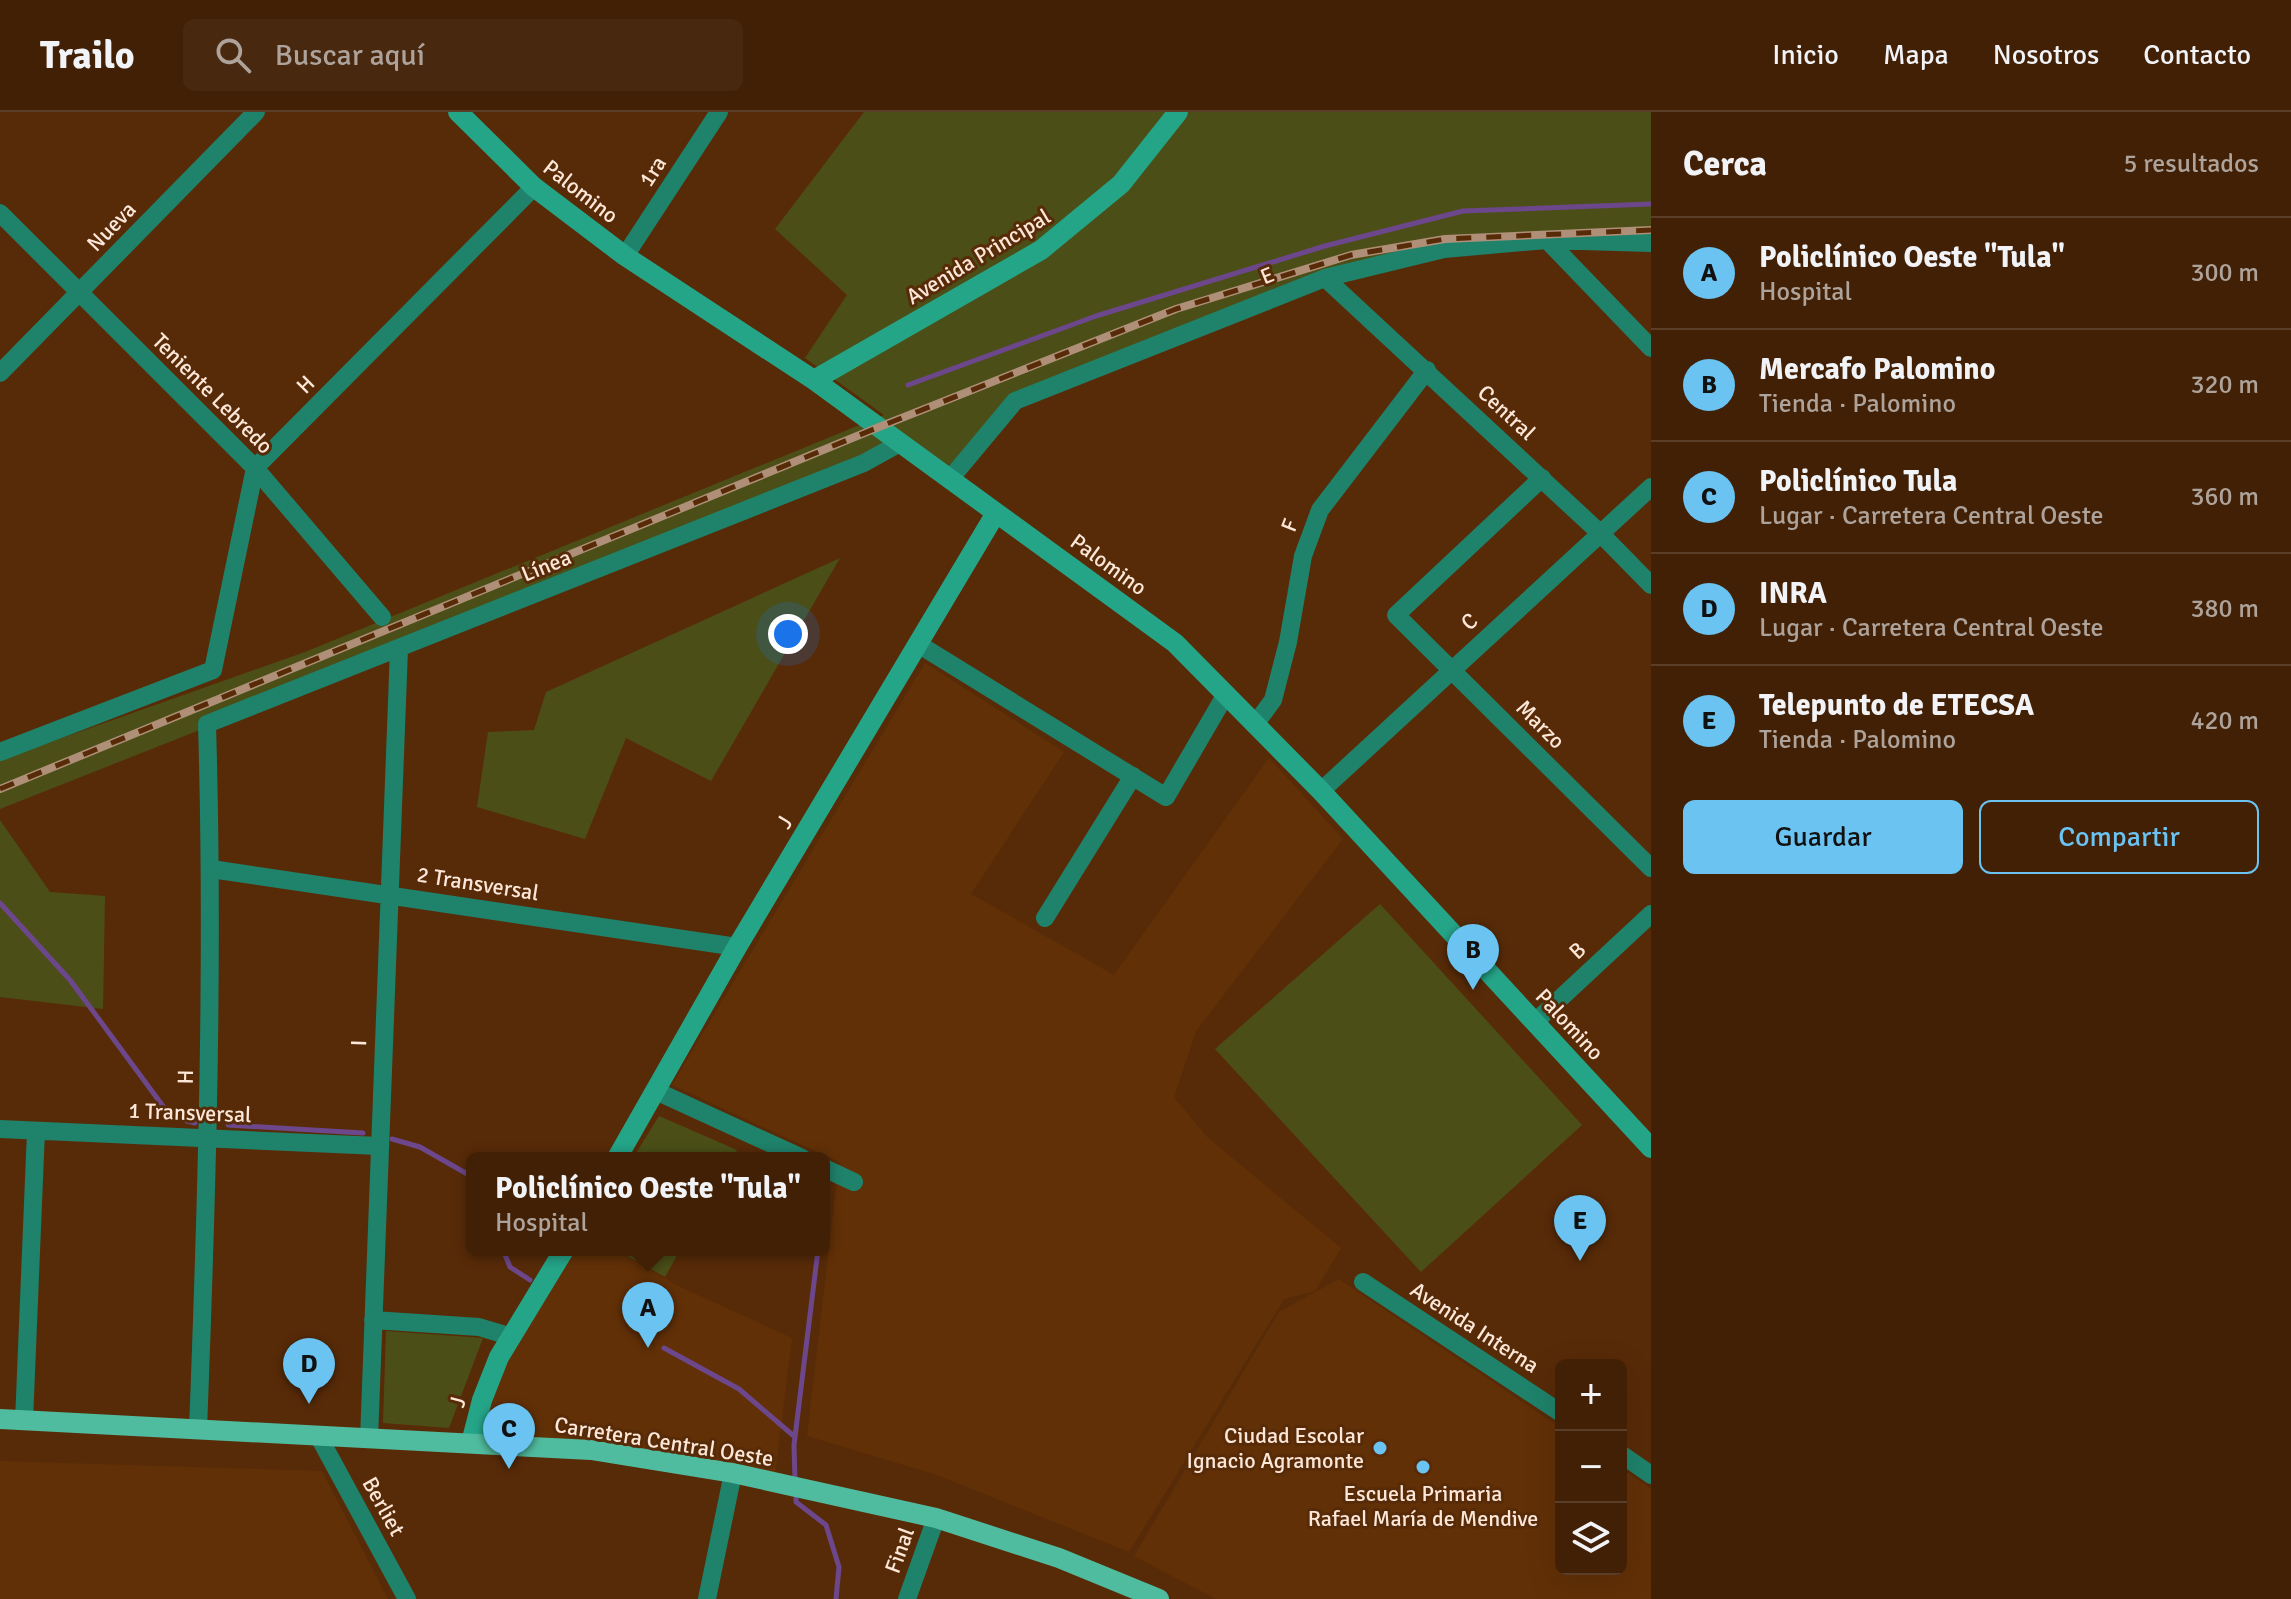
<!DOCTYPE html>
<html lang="es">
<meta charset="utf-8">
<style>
:root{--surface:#422006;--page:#492810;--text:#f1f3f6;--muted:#aea39b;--line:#5a3e28;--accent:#6ac3f1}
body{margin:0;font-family:Signika,sans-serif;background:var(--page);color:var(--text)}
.controls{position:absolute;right:24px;bottom:24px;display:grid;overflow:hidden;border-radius:12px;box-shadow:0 8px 32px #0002}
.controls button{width:72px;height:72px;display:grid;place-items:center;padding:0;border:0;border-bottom:2px solid var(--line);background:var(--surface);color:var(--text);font:40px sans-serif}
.you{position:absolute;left:788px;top:522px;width:28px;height:28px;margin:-20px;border:6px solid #fff;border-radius:50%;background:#1a73e8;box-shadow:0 0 0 12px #1a73e833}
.badge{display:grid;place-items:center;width:52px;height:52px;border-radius:50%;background:var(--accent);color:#111;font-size:26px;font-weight:700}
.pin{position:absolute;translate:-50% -66px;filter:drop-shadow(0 2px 4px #0008)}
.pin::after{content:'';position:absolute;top:42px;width:28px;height:24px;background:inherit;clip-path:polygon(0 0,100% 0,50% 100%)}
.popup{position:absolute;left:466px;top:1040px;width:364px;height:104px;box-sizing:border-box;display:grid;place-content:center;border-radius:12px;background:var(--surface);filter:drop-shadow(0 2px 6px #0005);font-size:26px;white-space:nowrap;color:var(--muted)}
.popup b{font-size:30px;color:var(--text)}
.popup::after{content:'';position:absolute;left:50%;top:100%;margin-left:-16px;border:16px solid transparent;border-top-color:var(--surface)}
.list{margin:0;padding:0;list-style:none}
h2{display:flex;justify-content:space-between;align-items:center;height:104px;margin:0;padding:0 32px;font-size:34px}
h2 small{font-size:26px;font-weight:400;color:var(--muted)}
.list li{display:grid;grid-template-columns:52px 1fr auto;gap:24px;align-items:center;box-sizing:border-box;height:112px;padding:0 32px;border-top:2px solid var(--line)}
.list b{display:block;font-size:30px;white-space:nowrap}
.list p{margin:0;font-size:26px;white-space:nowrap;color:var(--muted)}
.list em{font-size:26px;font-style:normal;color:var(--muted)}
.actions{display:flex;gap:16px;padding:24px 32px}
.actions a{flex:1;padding:18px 0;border:2px solid var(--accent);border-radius:12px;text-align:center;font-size:28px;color:var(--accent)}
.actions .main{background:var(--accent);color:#111}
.icon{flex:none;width:44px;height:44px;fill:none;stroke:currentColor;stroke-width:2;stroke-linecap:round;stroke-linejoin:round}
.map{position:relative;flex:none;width:1651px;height:1487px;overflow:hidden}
header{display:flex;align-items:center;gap:48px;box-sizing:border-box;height:112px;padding:0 40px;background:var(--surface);border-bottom:2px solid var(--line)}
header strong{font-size:38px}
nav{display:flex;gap:44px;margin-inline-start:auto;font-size:28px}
.search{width:560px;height:72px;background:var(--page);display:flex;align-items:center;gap:20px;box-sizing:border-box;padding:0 28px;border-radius:12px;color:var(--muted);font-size:30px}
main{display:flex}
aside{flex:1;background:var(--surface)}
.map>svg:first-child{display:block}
</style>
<header>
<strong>Trailo</strong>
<div class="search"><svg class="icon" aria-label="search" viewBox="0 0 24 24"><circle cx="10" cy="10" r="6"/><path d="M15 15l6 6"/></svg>Buscar aquí</div>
<nav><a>Inicio</a><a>Mapa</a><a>Nosotros</a><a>Contacto</a></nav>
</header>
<main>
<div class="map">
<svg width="1651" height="1487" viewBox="0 0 1651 1487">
<rect width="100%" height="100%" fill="#582b08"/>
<!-- built -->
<path fill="#623007" d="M 925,551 L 1064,640 L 971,782 L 1114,863 L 1269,646 L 1343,727 L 1196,919 L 1174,985 L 1207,1025 L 1341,1136 L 1315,1179 L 1284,1187 L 1129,1440 L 937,1363 L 807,1324 L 839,1050 L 672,973 Z
M 564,1138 L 615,1138 L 680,1175 L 792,1226 L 774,1370 L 471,1331 L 482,1288 Z
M 1339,1167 L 1561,1316 L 1561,1457 L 1621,1457 L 1621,1356 L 1651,1377 L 1651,1487 L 1216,1487 L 1134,1444 L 1279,1200 Z
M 0,1349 L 322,1359 L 388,1487 L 0,1487 Z"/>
<!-- green -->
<path fill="#4b4f17" d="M 864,0 L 1651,0 L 1651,134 L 1564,135 L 1429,144 L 1214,208 L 1015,289 L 960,364 L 900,331 L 652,439 L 0,697 L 0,648 L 305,540 L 884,303 L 805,246 L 847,183 L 775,117 Z
M 840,446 L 711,669 L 626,626 L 585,727 L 477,695 L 488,620 L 534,618 L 546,580 Z
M 0,708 L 50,780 L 105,784 L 103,897 L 0,885 Z
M 1380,792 L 1582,1013 L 1421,1160 L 1215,937 Z
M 659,1004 L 737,1038 L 733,1046 L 633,1046 Z
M 616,1138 L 680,1138 L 665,1165 Z
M 386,1219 L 483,1226 L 449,1316 L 383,1311 Z"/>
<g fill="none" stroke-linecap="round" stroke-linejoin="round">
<!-- stream -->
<path stroke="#6d478b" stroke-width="5" d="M 908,273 L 1096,204 L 1325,134 L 1463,99 L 1651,92
M 0,791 L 70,868 L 171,1005 L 195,1011
M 228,1013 L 363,1021
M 392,1027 L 420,1035 L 469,1063 L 472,1070
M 824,1086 L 825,1081
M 503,1138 L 510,1155 L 530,1168
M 664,1236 L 739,1277 L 795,1325
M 795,1368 L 794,1333 L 818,1138
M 796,1382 L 796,1390 L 826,1413 L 839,1455 L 836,1487"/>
<!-- street -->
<path stroke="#1f826b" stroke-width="18" d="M 0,101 L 255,356 L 382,505
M 1547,128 L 1651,236
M 625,144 L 719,0
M 1325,166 L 1600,421 L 1651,473
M 0,261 L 256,0
M 1542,366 L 1396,503 L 1651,756
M 950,367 L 1015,289 L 1325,166 L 1444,137 L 1547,128 L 1651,131
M 918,532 L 1166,685 L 1226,582
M 1256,611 L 1273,588 L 1288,530 L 1303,444 L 1320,398 L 1427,258
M 0,640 L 213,558 L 255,356 L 534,75
M 1321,679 L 1651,375
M 211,757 L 737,835
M 1045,806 L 1133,664
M 1536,909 L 1651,802
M 656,979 L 802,1046
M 0,1017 L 379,1034
M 824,1056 L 854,1070
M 1363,1170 L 1561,1301
M 373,1208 L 479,1215 L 512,1225
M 24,1309 L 36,1019
M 198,1318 C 207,1083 214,848 207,612 L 864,351 L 900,331
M 319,1325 L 407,1487
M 369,1327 L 399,537
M 1621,1342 L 1651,1363
M 707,1487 L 733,1361
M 907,1487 L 936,1406"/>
<!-- secondary -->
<path stroke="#25a588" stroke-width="20" d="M 458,0 L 534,75 L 625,144 L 814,268 L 1175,531 L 1321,679 L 1651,1036
M 814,268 L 1041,138 L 1121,72 L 1178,0
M 617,1046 L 737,835 L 996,401
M 471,1331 L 482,1288 L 499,1245 L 564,1138"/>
<!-- primary -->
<path stroke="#50bc9f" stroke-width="20" d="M 0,1307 L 591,1338 L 733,1361 L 936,1406 L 1059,1446 L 1159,1487"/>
<defs>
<path id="rail" d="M 0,677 L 879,315 L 1176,197 L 1351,143 L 1445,127 L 1651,118"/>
</defs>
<!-- rail casing -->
<use href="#rail" stroke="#af8f77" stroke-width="8"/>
<!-- rail -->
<use href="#rail" stroke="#582b08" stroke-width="5" stroke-dasharray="15" stroke-linecap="butt"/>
</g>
<!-- markers -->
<g fill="#6ac3f1" stroke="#582b08" stroke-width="3">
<circle cx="1380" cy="1336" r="8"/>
<circle cx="1423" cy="1355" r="8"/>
</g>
<g text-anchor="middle" stroke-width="6" stroke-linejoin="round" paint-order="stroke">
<!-- street labels -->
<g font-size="22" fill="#fce7d9" stroke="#582b08">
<text transform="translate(652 59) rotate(-57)" y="8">1ra</text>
<text transform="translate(581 79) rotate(38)" y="8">Palomino</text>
<text transform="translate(111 114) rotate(-46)" y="8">Nueva</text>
<text transform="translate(978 144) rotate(-31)" y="8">Avenida Principal</text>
<text transform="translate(1267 163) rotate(-22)" y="8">E</text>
<text transform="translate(305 272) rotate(-45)" y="8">H</text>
<text transform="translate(213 281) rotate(45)" y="8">Teniente Lebredo</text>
<text transform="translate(1507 300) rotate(43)" y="8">Central</text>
<text transform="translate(1289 413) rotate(-69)" y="8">F</text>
<text transform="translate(1109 452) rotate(36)" y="8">Palomino</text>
<text transform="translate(546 453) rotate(-22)" y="8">Línea</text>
<text transform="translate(1469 509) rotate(-43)" y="8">C</text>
<text transform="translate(1541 612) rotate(45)" y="8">Marzo</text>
<text transform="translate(784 710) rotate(-59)" y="8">J</text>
<text transform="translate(478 771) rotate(9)" y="8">2 Transversal</text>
<text transform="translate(1577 838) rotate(-43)" y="8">B</text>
<text transform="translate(1570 912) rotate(47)" y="8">Palomino</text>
<text transform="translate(358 931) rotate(-88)" y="8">I</text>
<text transform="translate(185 965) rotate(-89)" y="8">H</text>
<text transform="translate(190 1000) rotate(2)" y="8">1 Transversal</text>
<text transform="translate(1475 1215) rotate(33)" y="8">Avenida Interna</text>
<text transform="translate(457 1290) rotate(-75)" y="8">J</text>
<text transform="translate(664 1329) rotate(9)" y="8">Carretera Central Oeste</text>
<text transform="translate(384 1394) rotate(61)" y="8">Berliet</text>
<text transform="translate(899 1438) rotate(-70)" y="8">Final</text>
</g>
<!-- poi labels -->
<g font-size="22" fill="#fce7d9" stroke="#582b08" text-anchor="end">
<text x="1364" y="1331">Ciudad Escolar<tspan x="1364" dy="25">Ignacio Agramonte</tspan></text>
<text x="1423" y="1389" text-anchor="middle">Escuela Primaria<tspan x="1423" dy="25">Rafael María de Mendive</tspan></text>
</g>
</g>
</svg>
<div class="controls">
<button>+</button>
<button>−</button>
<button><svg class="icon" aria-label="layers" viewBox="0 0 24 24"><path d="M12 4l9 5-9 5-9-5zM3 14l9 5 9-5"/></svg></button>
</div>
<div class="you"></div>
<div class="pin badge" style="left:648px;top:1236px">A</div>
<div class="popup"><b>Policlínico Oeste &quot;Tula&quot;</b>Hospital</div>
<div class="pin badge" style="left:1473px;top:878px">B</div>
<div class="pin badge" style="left:509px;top:1357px">C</div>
<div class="pin badge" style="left:309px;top:1292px">D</div>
<div class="pin badge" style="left:1580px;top:1149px">E</div>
</div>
<aside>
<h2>Cerca<small>5 resultados</small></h2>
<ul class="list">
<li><span class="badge">A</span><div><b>Policlínico Oeste &quot;Tula&quot;</b><p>Hospital</p></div><em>300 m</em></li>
<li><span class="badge">B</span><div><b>Mercafo Palomino</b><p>Tienda · Palomino</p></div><em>320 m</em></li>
<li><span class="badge">C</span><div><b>Policlínico Tula</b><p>Lugar · Carretera Central Oeste</p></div><em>360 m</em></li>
<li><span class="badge">D</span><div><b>INRA</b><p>Lugar · Carretera Central Oeste</p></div><em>380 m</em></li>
<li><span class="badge">E</span><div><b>Telepunto de ETECSA</b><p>Tienda · Palomino</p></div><em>420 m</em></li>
</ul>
<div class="actions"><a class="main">Guardar</a><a>Compartir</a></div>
</aside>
</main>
